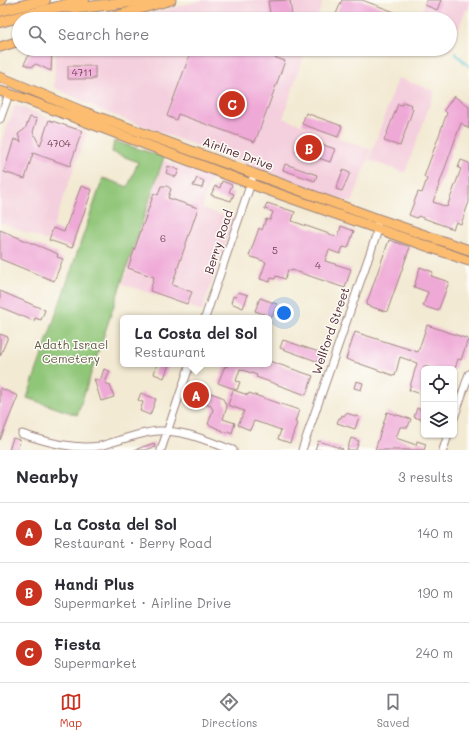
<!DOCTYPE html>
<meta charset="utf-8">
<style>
:root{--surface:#fff;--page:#f2f2f3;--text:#2b2b33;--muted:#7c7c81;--line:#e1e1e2;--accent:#c8321e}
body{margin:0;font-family:Mali,sans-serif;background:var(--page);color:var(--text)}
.controls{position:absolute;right:12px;bottom:12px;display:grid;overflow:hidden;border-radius:6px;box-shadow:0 1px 3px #0004}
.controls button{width:36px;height:36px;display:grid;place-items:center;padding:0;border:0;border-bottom:1px solid var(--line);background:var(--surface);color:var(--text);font:20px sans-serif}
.you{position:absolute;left:284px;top:313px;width:14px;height:14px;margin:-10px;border:3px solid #fff;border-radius:50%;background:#1a73e8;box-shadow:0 0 0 6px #1a73e833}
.badge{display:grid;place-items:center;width:26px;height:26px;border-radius:50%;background:var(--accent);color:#fff;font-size:13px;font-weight:700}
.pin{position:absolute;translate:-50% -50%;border:2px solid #fff;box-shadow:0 1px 4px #0006}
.popup{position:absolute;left:120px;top:315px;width:152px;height:52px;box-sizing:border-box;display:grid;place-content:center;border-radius:6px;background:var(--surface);filter:drop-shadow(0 1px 3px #0005);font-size:13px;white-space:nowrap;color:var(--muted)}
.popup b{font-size:15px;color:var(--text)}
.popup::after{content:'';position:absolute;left:50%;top:100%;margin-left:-8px;border:8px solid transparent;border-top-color:var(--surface)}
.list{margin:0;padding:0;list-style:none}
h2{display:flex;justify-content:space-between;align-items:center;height:52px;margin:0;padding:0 16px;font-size:17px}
h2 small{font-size:13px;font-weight:400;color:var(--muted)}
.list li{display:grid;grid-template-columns:26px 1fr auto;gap:12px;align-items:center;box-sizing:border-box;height:60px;padding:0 16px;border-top:1px solid var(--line)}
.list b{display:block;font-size:15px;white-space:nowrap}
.list p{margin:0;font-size:13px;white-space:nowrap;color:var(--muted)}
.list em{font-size:13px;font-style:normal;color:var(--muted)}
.icon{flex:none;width:22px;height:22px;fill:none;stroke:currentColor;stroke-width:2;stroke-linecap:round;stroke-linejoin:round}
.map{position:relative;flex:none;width:469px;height:450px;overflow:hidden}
.search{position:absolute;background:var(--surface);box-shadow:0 1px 3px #0004;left:12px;right:12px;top:12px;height:44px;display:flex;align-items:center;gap:10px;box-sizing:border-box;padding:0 14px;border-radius:22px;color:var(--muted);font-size:15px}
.sheet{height:232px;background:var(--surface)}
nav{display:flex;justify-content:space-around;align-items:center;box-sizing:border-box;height:56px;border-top:1px solid var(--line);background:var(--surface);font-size:11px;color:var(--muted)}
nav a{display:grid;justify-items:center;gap:2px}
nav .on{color:var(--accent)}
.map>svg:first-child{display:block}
</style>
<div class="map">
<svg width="469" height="450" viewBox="0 0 469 450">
<rect width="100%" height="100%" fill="#fdfcf7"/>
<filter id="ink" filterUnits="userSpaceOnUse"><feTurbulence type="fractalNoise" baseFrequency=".025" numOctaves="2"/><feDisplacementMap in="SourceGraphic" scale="8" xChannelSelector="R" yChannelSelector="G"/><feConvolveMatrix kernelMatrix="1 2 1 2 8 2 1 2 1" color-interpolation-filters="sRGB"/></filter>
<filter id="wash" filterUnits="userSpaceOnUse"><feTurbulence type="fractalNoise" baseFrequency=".012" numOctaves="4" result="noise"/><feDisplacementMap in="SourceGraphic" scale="16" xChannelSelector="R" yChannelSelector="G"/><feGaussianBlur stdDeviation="0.9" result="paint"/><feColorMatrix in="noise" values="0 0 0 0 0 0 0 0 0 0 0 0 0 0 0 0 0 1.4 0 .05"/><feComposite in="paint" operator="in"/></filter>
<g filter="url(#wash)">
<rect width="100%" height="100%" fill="#f3ead3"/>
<!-- built -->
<path fill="#f4cfdd" d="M 202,0 L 323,0 L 317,19 L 132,19 Z
M 425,0 L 469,0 L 469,10 L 466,9 L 450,51 L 443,49 L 450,49 L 450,19 L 420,19 Z
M 55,49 L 306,49 L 283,118 L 371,150 L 352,203 L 100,110 L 54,87 Z
M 398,78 L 435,91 L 405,173 L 369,160 Z
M 15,105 L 87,132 L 48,241 L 0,222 L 0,148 Z
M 164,161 L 212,177 L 202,208 L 234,219 L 202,311 L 123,284 Z"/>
<!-- green -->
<path fill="#90c678" stroke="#6d7252" d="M 114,141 L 164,157 L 77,415 L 27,398 L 103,178 L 128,187 L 138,162 L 112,152 Z"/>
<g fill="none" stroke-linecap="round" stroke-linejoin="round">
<!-- stream -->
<path stroke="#5cc7d6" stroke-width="2" d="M 455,53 L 469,66"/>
</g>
<g id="blocks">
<!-- building -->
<path fill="#efa9d7" d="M 290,0 L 292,17 L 271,19 L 268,1 Z
M 342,0 L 362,0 L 400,14 L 398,19 L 351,19 L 336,14 Z
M 426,0 L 441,0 L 437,10 L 425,5 Z
M 32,49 L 43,53 L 45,49 L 52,53 L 51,71 L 36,64 L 31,67 L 24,64 Z
M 192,49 L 252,49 L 285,61 L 255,142 L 178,114 L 176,120 L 167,116 Z
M 68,66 L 95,66 L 95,79 L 68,79 Z
M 454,96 L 469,107 L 469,129 L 461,123 L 433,202 L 447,207 L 461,169 L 458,168 L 461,160 L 469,163 L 469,202 L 461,224 L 456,222 L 453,229 L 418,216 L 417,218 L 409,215 L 418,192 L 422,193 L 427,179 L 424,177 L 447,113 L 444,110 Z
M 403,102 L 412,105 L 411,108 L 413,109 L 400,146 L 384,141 L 398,104 L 402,105 Z
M 306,113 L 342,126 L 338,137 L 302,124 Z
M 30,117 L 37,119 L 33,132 L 40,146 L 49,120 L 82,131 L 70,166 L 33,153 L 25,179 L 4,172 L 14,139 L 21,142 L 18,134 L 25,129 Z
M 301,137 L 335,149 L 330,162 L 297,150 Z
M 285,164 L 317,175 L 315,181 L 283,170 Z
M 168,166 L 179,170 L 176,177 L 166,173 Z
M 343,170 L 350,173 L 342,191 L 336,189 Z
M 197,178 L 204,181 L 202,188 L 193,186 Z
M 222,181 L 232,185 L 229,192 L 234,194 L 231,201 L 211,195 L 215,186 L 220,188 Z
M 81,186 L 92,190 L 72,248 L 49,240 L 53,228 L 64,232 Z
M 161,186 L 167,186 L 171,189 L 168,198 L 198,208 L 172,285 L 192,292 L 187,304 L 150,291 L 154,277 L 128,268 L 154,193 L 158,195 Z
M 267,203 L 295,212 L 292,221 L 338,237 L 341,226 L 354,231 L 348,248 L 343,247 L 340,254 L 329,250 L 325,261 L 351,269 L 345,288 L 292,270 L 292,271 L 288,270 L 285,279 L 276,276 L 275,279 L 271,278 L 270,282 L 260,279 L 266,262 L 249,256 L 259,228 L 262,230 L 266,219 L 270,220 L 273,212 L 265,209 Z
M 0,230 L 58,254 L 57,257 L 63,259 L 54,281 L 0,259 Z
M 389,240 L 410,247 L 387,312 L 366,305 Z
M 420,267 L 433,272 L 431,276 L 449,282 L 438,311 L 423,306 L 428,292 L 414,287 Z
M 0,291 L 45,310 L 41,320 L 35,318 L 34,321 L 0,307 Z
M 238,292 L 248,295 L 243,308 L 231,303 L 233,296 L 236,297 Z
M 260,298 L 277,304 L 272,317 L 255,311 Z
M 427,325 L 468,339 L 461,360 L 458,359 L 455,369 L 434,369 L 424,366 L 424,395 L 409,390 L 417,363 L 400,357 L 395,376 L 346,359 L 355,332 L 418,352 Z
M 0,334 L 8,337 L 0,356 Z
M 283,340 L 325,354 L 322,363 L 280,348 Z
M 269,361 L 313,376 L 306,395 L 256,377 L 257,375 L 240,369 L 236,381 L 240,382 L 237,390 L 218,383 L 225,366 L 227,367 L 227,364 L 254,364 L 260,366 L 261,364 L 269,364 Z
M 157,364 L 169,364 L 164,378 L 154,374 Z
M 104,369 L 110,371 L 105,383 L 110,385 L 114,397 L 101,401 L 94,379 L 100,381 Z
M 356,381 L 363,383 L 361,390 L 354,388 Z
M 191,386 L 222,397 L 227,407 L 223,419 L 235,423 L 232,433 L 228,431 L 227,433 L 208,424 L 213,410 L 211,406 L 187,398 Z
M 0,388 L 18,396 L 0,440 Z
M 233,390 L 248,395 L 249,393 L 299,410 L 295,422 L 297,423 L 290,443 L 278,439 L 281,430 L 267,425 L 254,421 L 250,430 L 238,425 L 244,411 L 228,405 Z
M 141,393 L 156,399 L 150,415 L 140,411 L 143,402 L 138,400 Z
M 417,408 L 424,411 L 424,420 L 414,417 Z
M 387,412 L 411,419 L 408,427 L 400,427 L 396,438 L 416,445 L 417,441 L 426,444 L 424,450 L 375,450 Z
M 346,413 L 359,417 L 355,429 L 337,423 L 339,418 L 341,418 L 342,415 L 344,416 Z
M 13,438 L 20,440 L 17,450 L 9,450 Z
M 351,438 L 359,441 L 356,450 L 347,450 Z
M 318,441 L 343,449 L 343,450 L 315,450 Z
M 154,443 L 155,447 L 145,450 L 134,450 Z"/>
</g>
</g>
<g filter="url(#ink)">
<use href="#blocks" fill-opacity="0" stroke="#9e847f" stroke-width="1"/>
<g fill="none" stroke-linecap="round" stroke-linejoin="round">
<defs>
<path id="minor" d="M 0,119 L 9,94
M 205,318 L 252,180
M 454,418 L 469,374
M 22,434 C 47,442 74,450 100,446 C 119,441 140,432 159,431 C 185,430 209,442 233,450
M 161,450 L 190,364
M 302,450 L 376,236 L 377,225
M 443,450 L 448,435"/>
<path id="major" d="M 105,19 L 171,0
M 0,47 L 19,41
M 0,77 L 82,111 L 378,219 L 469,250
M 0,91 L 25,99 L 259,187 L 469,261"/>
<path id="highway" d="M 0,0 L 1,0
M 57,7 L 80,8 L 146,0
M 0,11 L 45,0
M 0,22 L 84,0"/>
</defs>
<!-- minor casing -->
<use href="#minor" stroke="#9e847f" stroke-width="9"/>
<!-- major casing -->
<use href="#major" stroke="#9e847f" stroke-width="11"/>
<!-- highway casing -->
<use href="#highway" stroke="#9e847f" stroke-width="12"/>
<!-- minor -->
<use href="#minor" stroke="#fff" stroke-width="7"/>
<!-- major -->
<use href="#major" stroke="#fcbd6f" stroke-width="9"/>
<!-- highway -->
<use href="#highway" stroke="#fcbd6f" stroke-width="10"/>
</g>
</g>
<g text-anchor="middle" stroke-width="3" stroke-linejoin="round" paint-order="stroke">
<!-- number labels -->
<g font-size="10" fill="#734256">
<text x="82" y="76">4711</text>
<text x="59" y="147">4704</text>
<text x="163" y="242">6</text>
<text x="275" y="254">5</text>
<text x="318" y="269">4</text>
</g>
<!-- street labels -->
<g font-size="12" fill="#4a1f2b" stroke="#fdfcf7">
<text transform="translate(238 154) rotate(20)" y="4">Airline Drive</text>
<text transform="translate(219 242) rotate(-72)" y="4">Berry Road</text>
<text transform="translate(331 331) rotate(-71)" y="4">Wellford Street</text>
</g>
<!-- park labels -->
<g font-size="12" fill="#625946" stroke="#fdfcf7">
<text x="71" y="349">Adath Israel<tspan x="71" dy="14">Cemetery</tspan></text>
</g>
</g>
</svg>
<div class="controls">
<button><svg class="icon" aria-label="locate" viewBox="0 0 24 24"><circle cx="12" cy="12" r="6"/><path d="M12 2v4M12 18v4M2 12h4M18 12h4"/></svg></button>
<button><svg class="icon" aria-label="layers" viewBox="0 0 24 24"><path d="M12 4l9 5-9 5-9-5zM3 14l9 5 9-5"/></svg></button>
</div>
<div class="you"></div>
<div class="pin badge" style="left:196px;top:395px">A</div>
<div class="popup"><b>La Costa del Sol</b>Restaurant</div>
<div class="pin badge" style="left:309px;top:148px">B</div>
<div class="pin badge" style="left:232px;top:104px">C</div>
<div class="search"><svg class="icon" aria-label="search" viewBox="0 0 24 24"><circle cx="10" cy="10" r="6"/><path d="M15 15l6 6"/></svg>Search here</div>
</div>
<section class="sheet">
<h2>Nearby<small>3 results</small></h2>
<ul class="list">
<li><span class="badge">A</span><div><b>La Costa del Sol</b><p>Restaurant · Berry Road</p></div><em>140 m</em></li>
<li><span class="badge">B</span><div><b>Handi Plus</b><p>Supermarket · Airline Drive</p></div><em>190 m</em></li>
<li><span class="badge">C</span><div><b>Fiesta</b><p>Supermarket</p></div><em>240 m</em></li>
</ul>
</section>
<nav>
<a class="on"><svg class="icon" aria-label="map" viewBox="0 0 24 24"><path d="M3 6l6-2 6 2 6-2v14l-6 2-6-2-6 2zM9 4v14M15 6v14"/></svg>Map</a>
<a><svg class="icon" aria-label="directions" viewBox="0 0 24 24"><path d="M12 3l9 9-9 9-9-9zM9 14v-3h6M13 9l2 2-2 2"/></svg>Directions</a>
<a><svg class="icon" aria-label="saved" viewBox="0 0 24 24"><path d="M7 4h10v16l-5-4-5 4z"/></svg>Saved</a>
</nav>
